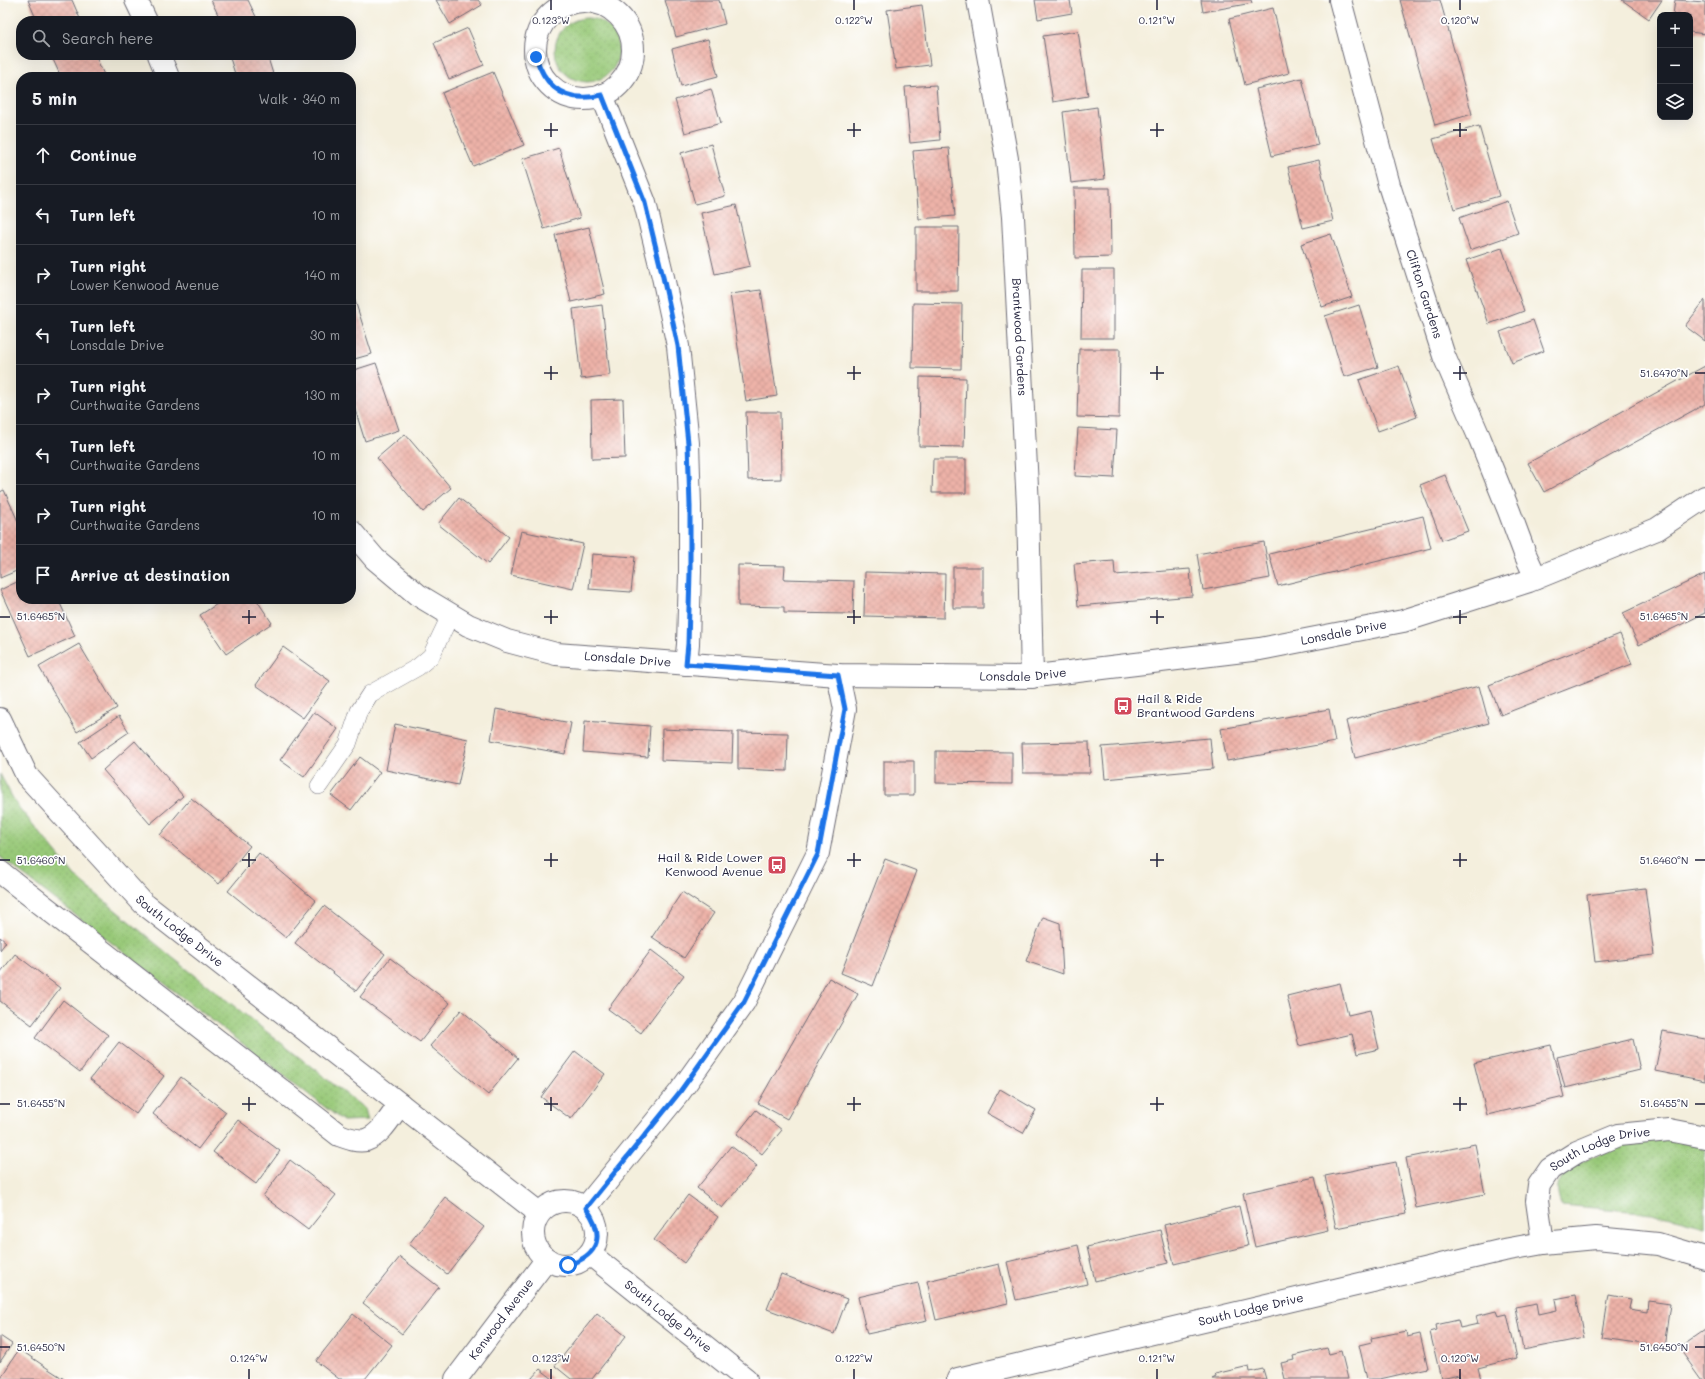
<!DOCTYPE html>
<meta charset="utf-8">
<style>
:root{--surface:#171b24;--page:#242831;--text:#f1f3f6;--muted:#9ea1a6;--line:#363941}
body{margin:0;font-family:Mali,sans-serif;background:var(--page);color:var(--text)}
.controls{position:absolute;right:12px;top:12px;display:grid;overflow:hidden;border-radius:8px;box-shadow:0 4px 16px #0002}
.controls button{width:36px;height:36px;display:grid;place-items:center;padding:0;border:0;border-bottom:1px solid var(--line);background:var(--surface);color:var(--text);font:20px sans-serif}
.stop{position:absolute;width:12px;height:12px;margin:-9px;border:3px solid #1a73e8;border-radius:50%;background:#fff}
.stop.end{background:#1a73e8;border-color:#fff;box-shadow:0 1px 4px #0008}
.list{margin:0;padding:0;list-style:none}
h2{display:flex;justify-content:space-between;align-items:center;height:52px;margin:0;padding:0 16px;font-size:17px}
h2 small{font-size:13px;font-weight:400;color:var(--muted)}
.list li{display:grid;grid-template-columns:26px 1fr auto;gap:12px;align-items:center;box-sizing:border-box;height:60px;padding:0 16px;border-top:1px solid var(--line)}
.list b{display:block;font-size:15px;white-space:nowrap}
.list p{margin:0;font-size:13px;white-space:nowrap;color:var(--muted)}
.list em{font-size:13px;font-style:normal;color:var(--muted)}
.icon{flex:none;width:22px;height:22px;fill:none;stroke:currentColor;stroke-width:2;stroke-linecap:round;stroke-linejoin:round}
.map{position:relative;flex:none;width:1705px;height:1379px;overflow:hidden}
.search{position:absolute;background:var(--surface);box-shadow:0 4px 16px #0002;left:16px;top:16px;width:340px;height:44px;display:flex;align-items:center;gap:10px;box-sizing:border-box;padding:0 14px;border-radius:16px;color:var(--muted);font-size:15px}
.panel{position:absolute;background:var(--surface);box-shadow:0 4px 16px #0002;left:16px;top:72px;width:340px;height:532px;border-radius:16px}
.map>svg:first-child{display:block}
</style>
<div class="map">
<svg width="1705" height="1379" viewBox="0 0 1705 1379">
<defs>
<pattern id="grass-dots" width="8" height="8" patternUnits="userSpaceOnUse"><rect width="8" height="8" fill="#98c978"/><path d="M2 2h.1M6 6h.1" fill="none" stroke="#83ac69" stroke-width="1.8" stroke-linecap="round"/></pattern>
<pattern id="building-cross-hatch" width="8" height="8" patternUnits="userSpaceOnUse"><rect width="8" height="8" fill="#edb2a8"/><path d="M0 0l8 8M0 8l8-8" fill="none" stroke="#cb9992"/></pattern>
</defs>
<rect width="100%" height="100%" fill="#fff"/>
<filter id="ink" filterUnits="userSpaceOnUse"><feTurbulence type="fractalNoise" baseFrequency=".025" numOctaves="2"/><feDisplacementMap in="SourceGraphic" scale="8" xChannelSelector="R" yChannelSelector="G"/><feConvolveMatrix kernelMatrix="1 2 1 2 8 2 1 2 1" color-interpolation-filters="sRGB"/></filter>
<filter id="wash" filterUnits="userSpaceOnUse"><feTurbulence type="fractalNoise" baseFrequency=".012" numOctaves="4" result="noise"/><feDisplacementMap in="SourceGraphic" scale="16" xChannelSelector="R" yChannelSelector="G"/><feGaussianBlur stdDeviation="0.9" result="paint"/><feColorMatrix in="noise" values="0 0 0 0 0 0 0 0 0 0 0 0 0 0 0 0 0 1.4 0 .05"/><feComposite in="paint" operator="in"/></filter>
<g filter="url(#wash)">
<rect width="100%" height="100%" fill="#f4efdd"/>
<!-- grass -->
<path fill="url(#grass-dots)" stroke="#5d765a" d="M555 50a32 32 0 1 1 64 0a32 32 0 1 1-64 0Z
M 0,774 L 16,804 L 77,878 L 173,958 L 365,1109 L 368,1120 L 343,1121 L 0,857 Z
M 1659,1139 L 1705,1144 L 1705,1227 L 1652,1213 L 1561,1205 C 1557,1195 1556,1184 1562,1175 C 1571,1163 1619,1146 1634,1142 C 1642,1140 1651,1140 1659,1139 Z"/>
<g id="blocks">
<!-- building -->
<path fill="url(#building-cross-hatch)" d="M 28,0 L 72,0 L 81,21 L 37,21 Z
M 211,0 L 248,0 L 258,21 L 221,21 Z
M 436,0 L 478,0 L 482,5 L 450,24 Z
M 665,0 L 719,0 L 725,24 L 676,37 Z
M 1035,0 L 1070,0 L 1072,13 L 1038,19 Z
M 1201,0 L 1251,0 L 1252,3 L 1203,12 Z
M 1400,0 L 1440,0 L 1472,114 L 1435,125 Z
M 1622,0 L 1662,0 L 1649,19 Z
M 1675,0 L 1705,2 L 1705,34 L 1690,32 L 1690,15 L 1673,15 Z
M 922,5 L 930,65 L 896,69 L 887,10 Z
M 1273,8 L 1289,73 L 1245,85 L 1229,19 Z
M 468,28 L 484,65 L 449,79 L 434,43 Z
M 1078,31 L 1088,96 L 1053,102 L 1043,36 Z
M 708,39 L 718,76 L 681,86 L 672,49 Z
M 51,55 L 95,55 L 105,77 L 61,77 Z
M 229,55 L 267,55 L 274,77 L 236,77 Z
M 493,72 L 524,145 L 473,166 L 442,93 Z
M 1302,78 L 1318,145 L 1272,156 L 1256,89 Z
M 936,85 L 940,140 L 910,143 L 905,87 Z
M 711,89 L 721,123 L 685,133 L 675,100 Z
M 1097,107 L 1105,179 L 1071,183 L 1063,112 Z
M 1479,126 L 1499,196 L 1454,209 L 1433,139 Z
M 711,144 L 725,196 L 695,204 L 681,153 Z
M 559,148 L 580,218 L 544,229 L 522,159 Z
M 949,148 L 955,216 L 919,219 L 913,151 Z
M 1319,160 L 1333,221 L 1303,228 L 1288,167 Z
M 1074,188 L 1110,188 L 1111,257 L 1075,258 Z
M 1507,201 L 1518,233 L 1470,250 L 1459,218 Z
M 736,205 L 750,266 L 715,274 L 701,213 Z
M 589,227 L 605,294 L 571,302 L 555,235 Z
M 916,227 L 959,227 L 958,291 L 916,291 Z
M 1331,234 L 1352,297 L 1322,307 L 1301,244 Z
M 1502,248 L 1524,311 L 1489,324 L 1466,260 Z
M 1082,270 L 1114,270 L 1114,338 L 1081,338 Z
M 351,288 L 372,354 L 351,360 Z
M 761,290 L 777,396 L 746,401 L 730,294 Z
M 1705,300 L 1705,341 L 1685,326 Z
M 913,303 L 962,304 L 961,369 L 912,368 Z
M 602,305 L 610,375 L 581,379 L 573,309 Z
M 1359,305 L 1378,367 L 1344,377 L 1325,316 Z
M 1533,320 L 1544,351 L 1512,363 L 1500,332 Z
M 1079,349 L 1120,349 L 1119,418 L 1077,417 Z
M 376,363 L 399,430 L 365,441 L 351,397 L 351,371 Z
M 1399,366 L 1417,417 L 1378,431 L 1359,380 Z
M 1705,366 L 1705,404 L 1544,492 L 1528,463 Z
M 920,377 L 966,378 L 964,447 L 919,446 Z
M 623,399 L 625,458 L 592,459 L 591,400 Z
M 746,412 L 780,412 L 781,479 L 748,480 Z
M 1078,428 L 1117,430 L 1114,478 L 1075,476 Z
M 405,434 L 451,488 L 423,512 L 377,458 Z
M 933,459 L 966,459 L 966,493 L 932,493 Z
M 1445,475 L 1468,531 L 1442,540 L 1420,485 Z
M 4,490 L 21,528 L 21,569 L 0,578 L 0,492 Z
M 459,498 L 509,537 L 488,564 L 438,524 Z
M 1423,516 L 1431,548 L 1278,586 L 1269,554 Z
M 521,531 L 583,544 L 573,589 L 511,575 Z
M 1264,542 L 1270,578 L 1203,590 L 1197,554 Z
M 592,554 L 635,557 L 631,592 L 589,589 Z
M 1114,561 L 1115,575 L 1190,569 L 1192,596 L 1078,606 L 1074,564 Z
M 738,565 L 785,566 L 784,579 L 854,581 L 853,614 L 784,613 L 784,607 L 738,606 Z
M 953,567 L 983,567 L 983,608 L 953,608 Z
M 865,572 L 945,574 L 944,618 L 864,616 Z
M 1705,574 L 1705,613 L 1639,645 L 1623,613 Z
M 21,580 L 21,599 L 58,599 L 75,636 L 30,656 L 0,590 Z
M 225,599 L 256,599 L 272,623 L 226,654 L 200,615 Z
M 1620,634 L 1632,664 L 1501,715 L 1489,685 Z
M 79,644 L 117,708 L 77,732 L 39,667 Z
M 283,647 L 330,681 L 303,718 L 256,685 Z
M 1479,686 L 1489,723 L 1355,758 L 1346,721 Z
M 496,709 L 571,723 L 565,754 L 491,740 Z
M 1329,709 L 1335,742 L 1227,761 L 1221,729 Z
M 314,712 L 338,729 L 304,777 L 280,760 Z
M 119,716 L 129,732 L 91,758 L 80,742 Z
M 585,721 L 650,726 L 648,757 L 583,752 Z
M 395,724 L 468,739 L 458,785 L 386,770 Z
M 662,729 L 733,732 L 732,763 L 661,760 Z
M 738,732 L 788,733 L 787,771 L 738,769 Z
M 1210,738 L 1213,769 L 1105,779 L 1102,747 Z
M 135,741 L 183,796 L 150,824 L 103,770 Z
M 1089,742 L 1090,773 L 1023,773 L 1022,743 Z
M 936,751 L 1012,752 L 1012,784 L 936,783 Z
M 360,757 L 380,772 L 351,810 L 331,795 Z
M 884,761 L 914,761 L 914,795 L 884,795 Z
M 191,798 L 250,846 L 219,884 L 160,835 Z
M 259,853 L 316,901 L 286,938 L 228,891 Z
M 885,859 L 917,871 L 873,986 L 841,973 Z
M 1645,888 L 1654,955 L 1595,962 L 1587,895 Z
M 682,892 L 714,913 L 684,958 L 652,937 Z
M 324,906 L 385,954 L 356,991 L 295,943 Z
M 1043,917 L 1060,923 L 1063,974 L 1026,961 Z
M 0,937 L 6,942 L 0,950 Z
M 651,950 L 684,975 L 641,1033 L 608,1009 Z
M 15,954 L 60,988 L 32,1025 L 0,1001 L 0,973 Z
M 390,958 L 450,1003 L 420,1042 L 360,997 Z
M 829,978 L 858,994 L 787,1119 L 758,1103 Z
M 1340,983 L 1348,1015 L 1370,1010 L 1379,1049 L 1357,1054 L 1352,1034 L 1299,1046 L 1287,996 Z
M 63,1000 L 108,1035 L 80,1072 L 35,1038 Z
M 461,1010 L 518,1058 L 488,1095 L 430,1046 Z
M 1663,1031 L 1705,1039 L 1705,1081 L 1655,1071 Z
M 1633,1039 L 1640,1070 L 1565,1088 L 1557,1057 Z
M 119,1042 L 164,1076 L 136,1114 L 90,1079 Z
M 1551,1045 L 1564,1097 L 1487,1115 L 1474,1063 Z
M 575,1051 L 605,1074 L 571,1119 L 541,1097 Z
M 181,1077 L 226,1112 L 198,1149 L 153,1114 Z
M 1000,1089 L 1036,1110 L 1023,1133 L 987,1113 Z
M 756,1110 L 782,1130 L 762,1154 L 737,1134 Z
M 238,1120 L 280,1151 L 256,1184 L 213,1152 Z
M 1475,1144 L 1485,1194 L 1416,1208 L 1406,1158 Z
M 731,1146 L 757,1166 L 722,1208 L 697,1188 Z
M 290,1160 L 336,1195 L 308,1230 L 263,1196 Z
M 1396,1162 L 1406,1214 L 1336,1228 L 1325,1176 Z
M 1315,1177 L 1328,1230 L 1255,1247 L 1243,1193 Z
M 688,1195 L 718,1217 L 684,1263 L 654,1240 Z
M 445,1197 L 484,1227 L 447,1274 L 409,1244 Z
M 1239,1206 L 1248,1246 L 1174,1264 L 1164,1225 Z
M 1160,1230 L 1168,1263 L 1095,1281 L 1087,1247 Z
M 1078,1245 L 1087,1284 L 1016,1300 L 1007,1262 Z
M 400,1257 L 439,1287 L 402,1334 L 363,1303 Z
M 999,1264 L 1008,1303 L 936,1320 L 927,1281 Z
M 781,1274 L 847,1299 L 834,1334 L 767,1309 Z
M 918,1283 L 927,1321 L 867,1334 L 858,1297 Z
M 1576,1295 L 1584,1338 L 1523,1350 L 1515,1307 L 1537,1303 L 1539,1314 L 1557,1310 L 1555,1299 Z
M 1609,1295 L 1631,1299 L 1629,1309 L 1648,1312 L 1649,1301 L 1670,1304 L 1664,1347 L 1602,1338 Z
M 1496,1311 L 1498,1316 L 1507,1314 L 1517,1358 L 1478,1368 L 1481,1379 L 1460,1379 L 1459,1375 L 1441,1379 L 1430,1332 L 1437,1330 L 1436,1325 L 1458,1320 L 1460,1328 L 1478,1324 L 1476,1316 Z
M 597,1313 L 626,1336 L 592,1379 L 571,1379 L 555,1366 Z
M 353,1314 L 392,1345 L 365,1379 L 339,1379 L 316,1361 Z
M 1705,1330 L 1705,1379 L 1701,1379 L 1679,1348 Z
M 1406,1331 L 1407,1337 L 1420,1334 L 1428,1368 L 1380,1379 L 1367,1379 L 1359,1345 L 1372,1342 L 1371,1338 Z
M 0,1336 L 12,1344 L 0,1362 Z
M 1327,1348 L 1329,1354 L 1341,1351 L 1348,1379 L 1285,1379 L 1281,1363 L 1294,1360 L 1293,1356 Z
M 19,1349 L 50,1370 L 64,1379 L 0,1379 Z
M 1249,1366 L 1250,1372 L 1263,1369 L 1266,1379 L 1212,1379 L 1216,1377 L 1215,1374 Z
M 540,1369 L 553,1379 L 531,1379 Z"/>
</g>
</g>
<g filter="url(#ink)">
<use href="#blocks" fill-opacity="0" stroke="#6c6a74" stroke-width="1"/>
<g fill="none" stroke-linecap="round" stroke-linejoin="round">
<defs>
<path id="service" d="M 319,786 L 348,744 L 359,711 L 370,694 L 418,667 L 431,656 L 451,614"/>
<g id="minor">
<path d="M 136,0 L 146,21"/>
<path id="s1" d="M 978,0 L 1007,159 L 1013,217 L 1028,506 L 1032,677"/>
<path id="s2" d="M 1340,0 L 1389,185 L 1444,356 L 1480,439 L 1509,511 L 1525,554 L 1536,578"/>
<circle cx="584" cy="50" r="49"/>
<path d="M 159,55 L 168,77"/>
<path d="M 602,95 L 645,203 L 663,277 L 678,346 L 688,443 L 690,506 L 690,572 L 688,644 L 686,664"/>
<path id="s3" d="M 351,531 L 375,559 L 418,595 L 468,625 L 507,641 L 556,654 L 838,675 L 1028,677 L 1260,649 L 1403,621 L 1529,581 L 1657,529 L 1705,497"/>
<path id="s4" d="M 0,719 L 27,776 L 143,903 L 539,1213"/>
<path d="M 0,872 L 339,1135 C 347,1138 357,1142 366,1140 C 381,1135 391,1116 400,1104"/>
<circle cx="565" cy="1233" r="32"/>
<path d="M 586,1207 L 679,1093 L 744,1002 L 818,853 L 845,709 L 838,675"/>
<path id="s5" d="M 1543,1243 L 1537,1201 L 1539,1185 L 1550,1169 L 1577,1152 L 1618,1135 L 1669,1130 L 1705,1137"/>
<path id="s6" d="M 590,1254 L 746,1379"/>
<path id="s7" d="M 456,1379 L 547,1259"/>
<path id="s8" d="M 958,1379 L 1504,1250 L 1543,1243 L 1596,1238 L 1658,1244 L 1705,1258"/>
</g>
</defs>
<!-- service casing -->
<use href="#service" stroke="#6c6a74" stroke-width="18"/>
<!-- minor casing -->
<use href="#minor" stroke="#6c6a74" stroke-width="24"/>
<!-- service -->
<use href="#service" stroke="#fff" stroke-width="17"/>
<!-- minor -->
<use href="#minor" stroke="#fff" stroke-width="22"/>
</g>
</g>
<g fill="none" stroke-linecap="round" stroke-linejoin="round" filter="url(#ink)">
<!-- route -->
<path stroke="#1a73e8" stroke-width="5" d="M 536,57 C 546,90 568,103 602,95 L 645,203 L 663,277 L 678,346 L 688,443 L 690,506 L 690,572 L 688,644 L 686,664 L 838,675 L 845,709 L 818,854 L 744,1002 L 679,1093 L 586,1208 C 605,1234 600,1255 568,1265"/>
</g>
<!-- ticks -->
<path fill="none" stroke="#22223b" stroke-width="1.5" d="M 551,0 L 551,10M 854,0 L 854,10M 1157,0 L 1157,10M 1460,0 L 1460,10M 551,123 L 551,137M 854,123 L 854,137M 1157,123 L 1157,137M 1460,123 L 1460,137M 544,130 L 558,130M 847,130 L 861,130M 1150,130 L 1164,130M 1453,130 L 1467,130M 551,366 L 551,380M 854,366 L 854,380M 1157,366 L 1157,380M 1460,366 L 1460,380M 544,373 L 558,373M 847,373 L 861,373M 1150,373 L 1164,373M 1453,373 L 1467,373M 1695,373 L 1705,373M 249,610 L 249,624M 551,610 L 551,624M 854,610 L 854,624M 1157,610 L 1157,624M 1460,610 L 1460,624M 0,617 L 10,617M 242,617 L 256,617M 544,617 L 558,617M 847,617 L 861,617M 1150,617 L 1164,617M 1453,617 L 1467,617M 1695,617 L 1705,617M 249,853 L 249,867M 551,853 L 551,867M 854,853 L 854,867M 1157,853 L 1157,867M 1460,853 L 1460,867M 0,860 L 10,860M 242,860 L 256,860M 544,860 L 558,860M 847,860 L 861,860M 1150,860 L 1164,860M 1453,860 L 1467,860M 1695,860 L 1705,860M 249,1097 L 249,1111M 551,1097 L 551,1111M 854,1097 L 854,1111M 1157,1097 L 1157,1111M 1460,1097 L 1460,1111M 0,1104 L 10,1104M 242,1104 L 256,1104M 544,1104 L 558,1104M 847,1104 L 861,1104M 1150,1104 L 1164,1104M 1453,1104 L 1467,1104M 1695,1104 L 1705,1104M 0,1347 L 10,1347M 1695,1347 L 1705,1347M 249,1369 L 249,1379M 551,1369 L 551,1379M 854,1369 L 854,1379M 1157,1369 L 1157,1379M 1460,1369 L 1460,1379"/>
<!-- icons -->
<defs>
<symbol id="bus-square" viewBox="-11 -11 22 22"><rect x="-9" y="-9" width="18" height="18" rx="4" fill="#d1495b" stroke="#fff"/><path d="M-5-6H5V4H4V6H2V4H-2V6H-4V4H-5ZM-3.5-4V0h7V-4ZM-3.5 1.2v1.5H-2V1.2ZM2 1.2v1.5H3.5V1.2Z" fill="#fff"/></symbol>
</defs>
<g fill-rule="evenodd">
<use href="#bus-square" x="1112" y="695" width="22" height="22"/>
<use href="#bus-square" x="766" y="854" width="22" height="22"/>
</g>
<g text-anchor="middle" stroke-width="3.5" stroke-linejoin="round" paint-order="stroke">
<!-- street labels -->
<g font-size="12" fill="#22223b" stroke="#fff">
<text dy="4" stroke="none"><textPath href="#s2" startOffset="306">Clifton Gardens</textPath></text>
<text dy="4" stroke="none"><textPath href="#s1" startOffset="340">Brantwood Gardens</textPath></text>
<text dy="4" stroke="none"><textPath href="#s3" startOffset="1036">Lonsdale Drive</textPath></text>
<text dy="4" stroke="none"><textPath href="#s3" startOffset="316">Lonsdale Drive</textPath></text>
<text dy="4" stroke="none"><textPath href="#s3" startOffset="712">Lonsdale Drive</textPath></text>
<text dy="4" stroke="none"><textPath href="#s4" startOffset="281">South Lodge Drive</textPath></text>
<text dy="4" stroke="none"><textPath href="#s5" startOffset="133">South Lodge Drive</textPath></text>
<text dy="4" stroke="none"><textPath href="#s8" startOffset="301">South Lodge Drive</textPath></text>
<text dy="4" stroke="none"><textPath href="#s6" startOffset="100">South Lodge Drive</textPath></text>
<text dy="4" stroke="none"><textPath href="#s7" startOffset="75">Kenwood Avenue</textPath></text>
</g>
<!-- poi labels -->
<g font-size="12" fill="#22223b" stroke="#fff" text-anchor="start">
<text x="1137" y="703">Hail &amp; Ride<tspan x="1137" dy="14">Brantwood Gardens</tspan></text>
<text x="763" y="862" text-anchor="end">Hail &amp; Ride Lower<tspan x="763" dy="14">Kenwood Avenue</tspan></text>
</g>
</g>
<g font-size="10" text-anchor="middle" fill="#22223b" stroke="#fff" stroke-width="3.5" stroke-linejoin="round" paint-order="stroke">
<text x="551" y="24">0.123°W</text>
<text x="854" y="24">0.122°W</text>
<text x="1157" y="24">0.121°W</text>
<text x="1460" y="24">0.120°W</text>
<text x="1664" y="377">51.6470°N</text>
<text x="41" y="620">51.6465°N</text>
<text x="1664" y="620">51.6465°N</text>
<text x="41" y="864">51.6460°N</text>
<text x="1664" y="864">51.6460°N</text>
<text x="41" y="1107">51.6455°N</text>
<text x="1664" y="1107">51.6455°N</text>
<text x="41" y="1351">51.6450°N</text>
<text x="1664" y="1351">51.6450°N</text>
<text x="249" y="1362">0.124°W</text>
<text x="551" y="1362">0.123°W</text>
<text x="854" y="1362">0.122°W</text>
<text x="1157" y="1362">0.121°W</text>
<text x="1460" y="1362">0.120°W</text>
</g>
</svg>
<div class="controls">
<button>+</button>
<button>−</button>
<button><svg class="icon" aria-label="layers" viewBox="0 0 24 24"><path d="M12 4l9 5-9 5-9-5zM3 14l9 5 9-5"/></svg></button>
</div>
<div class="stop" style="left:568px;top:1265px"></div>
<div class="stop end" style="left:536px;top:57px"></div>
<div class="search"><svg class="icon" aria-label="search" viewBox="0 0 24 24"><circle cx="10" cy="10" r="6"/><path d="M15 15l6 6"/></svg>Search here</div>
<section class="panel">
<h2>5 min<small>Walk · 340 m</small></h2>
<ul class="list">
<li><svg class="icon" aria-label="ahead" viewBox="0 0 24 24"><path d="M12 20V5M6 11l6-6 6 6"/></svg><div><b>Continue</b></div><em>10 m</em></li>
<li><svg class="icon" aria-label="left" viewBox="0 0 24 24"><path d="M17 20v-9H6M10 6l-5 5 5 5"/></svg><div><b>Turn left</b></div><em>10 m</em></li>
<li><svg class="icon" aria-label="right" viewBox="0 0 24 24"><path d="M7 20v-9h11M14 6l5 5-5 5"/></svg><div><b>Turn right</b><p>Lower Kenwood Avenue</p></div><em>140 m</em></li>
<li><svg class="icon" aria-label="left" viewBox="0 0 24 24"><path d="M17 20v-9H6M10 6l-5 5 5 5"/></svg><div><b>Turn left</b><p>Lonsdale Drive</p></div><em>30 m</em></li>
<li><svg class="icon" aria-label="right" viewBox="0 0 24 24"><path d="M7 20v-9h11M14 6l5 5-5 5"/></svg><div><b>Turn right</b><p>Curthwaite Gardens</p></div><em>130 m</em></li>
<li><svg class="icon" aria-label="left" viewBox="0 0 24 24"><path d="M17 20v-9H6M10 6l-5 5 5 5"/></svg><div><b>Turn left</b><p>Curthwaite Gardens</p></div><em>10 m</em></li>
<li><svg class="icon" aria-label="right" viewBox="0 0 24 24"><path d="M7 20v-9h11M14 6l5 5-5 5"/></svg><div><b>Turn right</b><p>Curthwaite Gardens</p></div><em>10 m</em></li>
<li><svg class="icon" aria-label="arrive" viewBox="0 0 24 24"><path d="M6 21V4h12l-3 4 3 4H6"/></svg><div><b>Arrive at destination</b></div></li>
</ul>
</section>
</div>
